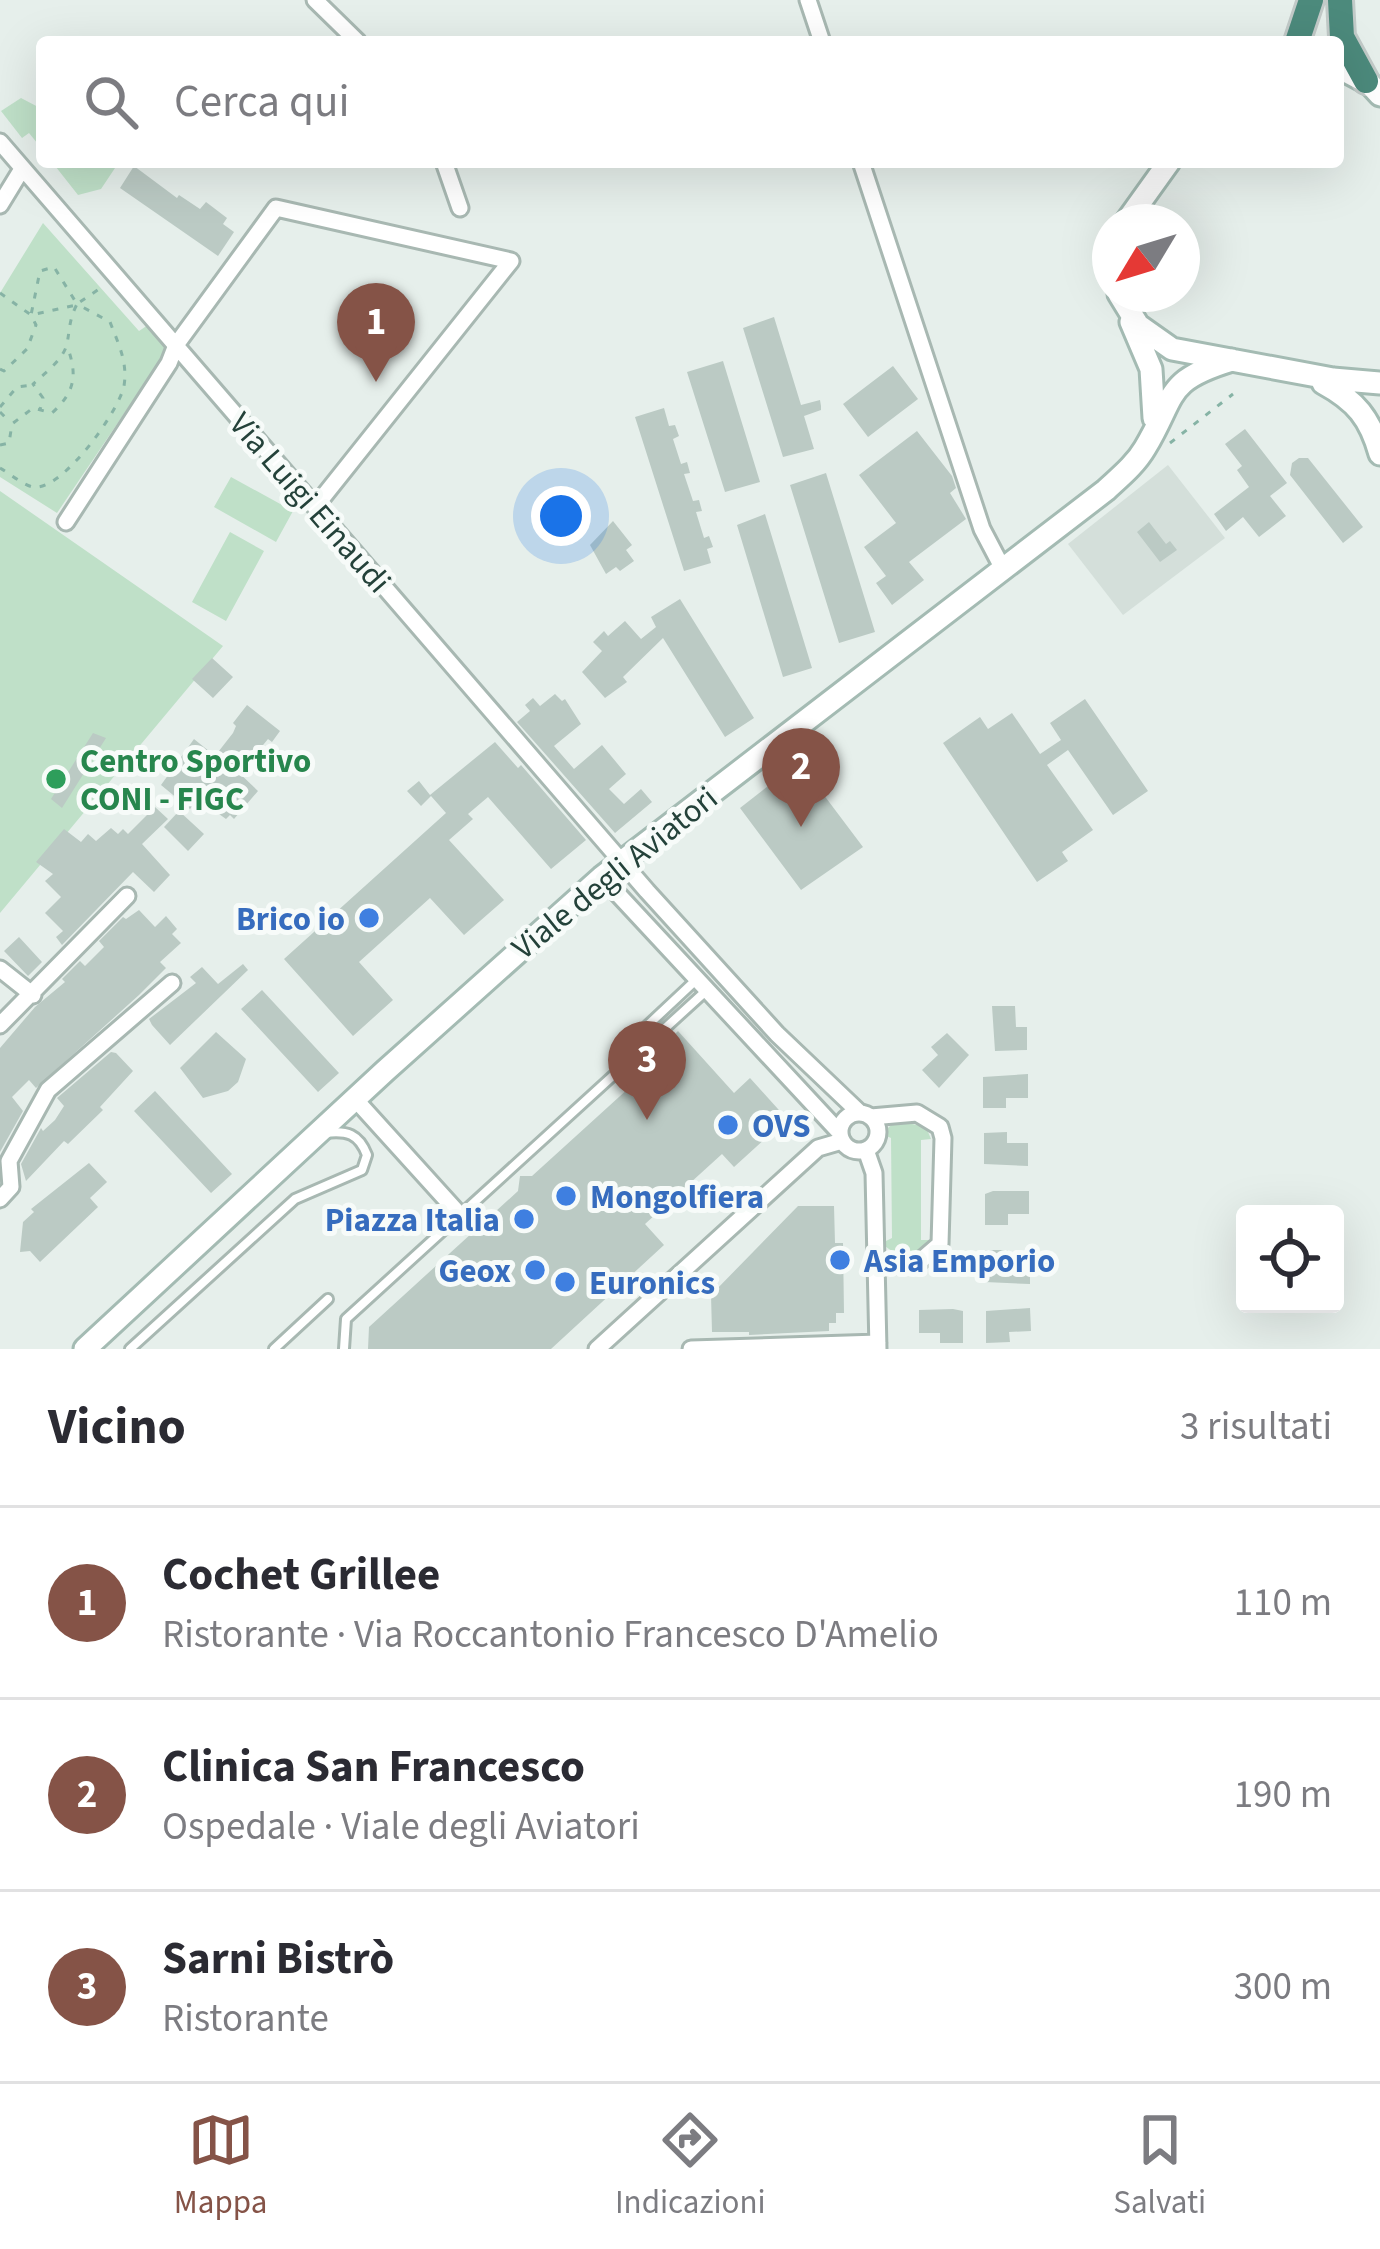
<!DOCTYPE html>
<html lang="it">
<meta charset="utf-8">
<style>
:root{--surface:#fff;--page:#f7f7f7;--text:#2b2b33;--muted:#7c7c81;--line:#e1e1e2;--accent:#855347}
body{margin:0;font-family:"Source Sans 3",sans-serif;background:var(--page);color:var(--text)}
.controls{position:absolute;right:36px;bottom:36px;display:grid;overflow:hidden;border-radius:12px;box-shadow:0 12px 48px #0002}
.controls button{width:108px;height:108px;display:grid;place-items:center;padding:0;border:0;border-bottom:3px solid var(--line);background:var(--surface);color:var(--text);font:60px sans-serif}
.compass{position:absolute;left:1092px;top:204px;width:108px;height:108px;border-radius:50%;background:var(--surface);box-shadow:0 12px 48px #0002;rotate:232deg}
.you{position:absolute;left:561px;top:516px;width:42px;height:42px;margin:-30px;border:9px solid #fff;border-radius:50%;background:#1a73e8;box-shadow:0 0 0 18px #1a73e833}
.badge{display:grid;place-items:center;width:78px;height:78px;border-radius:50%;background:var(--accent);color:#fff;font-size:39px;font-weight:700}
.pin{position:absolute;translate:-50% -99px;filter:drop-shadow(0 3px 6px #0008)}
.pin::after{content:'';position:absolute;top:63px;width:42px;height:36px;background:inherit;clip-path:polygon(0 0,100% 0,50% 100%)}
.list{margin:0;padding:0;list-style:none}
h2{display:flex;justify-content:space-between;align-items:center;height:156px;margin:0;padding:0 48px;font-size:51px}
h2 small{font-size:39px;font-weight:400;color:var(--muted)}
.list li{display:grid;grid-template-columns:78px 1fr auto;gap:36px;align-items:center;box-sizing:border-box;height:192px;padding:0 48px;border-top:3px solid var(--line)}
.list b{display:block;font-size:45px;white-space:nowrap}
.list p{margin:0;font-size:39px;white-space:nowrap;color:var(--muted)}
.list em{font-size:39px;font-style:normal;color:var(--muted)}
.icon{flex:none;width:66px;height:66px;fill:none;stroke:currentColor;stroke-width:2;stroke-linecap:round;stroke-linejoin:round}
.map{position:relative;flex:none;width:1380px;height:1349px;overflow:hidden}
.search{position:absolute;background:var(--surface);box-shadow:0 12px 48px #0002;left:36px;right:36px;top:36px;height:132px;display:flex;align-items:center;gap:30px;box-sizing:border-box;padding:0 42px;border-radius:12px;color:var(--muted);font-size:45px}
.sheet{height:732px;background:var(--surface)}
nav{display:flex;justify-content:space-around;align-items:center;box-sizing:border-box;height:168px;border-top:3px solid var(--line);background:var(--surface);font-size:33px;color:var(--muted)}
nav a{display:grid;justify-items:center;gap:6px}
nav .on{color:var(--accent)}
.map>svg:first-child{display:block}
</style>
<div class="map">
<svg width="1380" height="1349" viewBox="0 0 1380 1349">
<rect width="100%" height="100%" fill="#e6efeb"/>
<!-- built -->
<path fill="#d4dfda" d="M 1168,465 L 1225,538 L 1123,615 L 1068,544 Z"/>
<!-- green -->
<path fill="#bfe0c8" d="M 21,98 L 42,109 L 42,149 L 29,133 L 22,138 L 1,111 Z
M 52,162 L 119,162 L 101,189 L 78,195 Z
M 43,223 L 139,331 L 148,325 L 167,350 L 57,513 L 0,477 L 0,293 Z
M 231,477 L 293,511 L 276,542 L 214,507 Z
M 0,491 L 223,646 L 0,913 Z
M 230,532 L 264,551 L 226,621 L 192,602 Z
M 903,1122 L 926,1127 L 931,1139 L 921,1140 L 921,1240 L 931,1240 C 918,1258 897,1259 882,1243 L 892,1238 L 891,1138 L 882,1134 L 892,1124 Z"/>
<!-- building -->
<path fill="#bbcac4" d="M 134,166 L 177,198 L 179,195 L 200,209 L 206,202 L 227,218 L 223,224 L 234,232 L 218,256 L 120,188 Z
M 774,317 L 801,405 L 820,400 L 821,406 L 821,410 L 804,416 L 814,449 L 783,457 L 743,328 Z
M 723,361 L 760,482 L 725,492 L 687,372 Z
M 893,366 L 918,399 L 868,437 L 843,404 Z
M 664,408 L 669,426 L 675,425 L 679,436 L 673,439 L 681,464 L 687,462 L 690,473 L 684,474 L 693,501 L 699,500 L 702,511 L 696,512 L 704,538 L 709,536 L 713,547 L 707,549 L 711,563 L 684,571 L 635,417 Z
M 1245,429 L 1287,483 L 1270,496 L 1286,516 L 1259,537 L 1243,517 L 1226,531 L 1214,514 L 1249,487 L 1237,470 L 1242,466 L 1225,444 Z
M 917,431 L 952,476 L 956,488 L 950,493 L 966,519 L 909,562 L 924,580 L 892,605 L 876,583 L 886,576 L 864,547 L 896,523 L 859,475 Z
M 1299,458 L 1308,458 L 1363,527 L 1343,543 L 1290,475 L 1292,463 Z
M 826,473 L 875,632 L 839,643 L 790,485 Z
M 765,514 L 812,668 L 783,677 L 737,525 Z
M 613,521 L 632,545 L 626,550 L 634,561 L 620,571 L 616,567 L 606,574 L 590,545 Z
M 1149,522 L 1166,544 L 1170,541 L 1177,550 L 1160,562 L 1137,532 Z
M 680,599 L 754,718 L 725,737 L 663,638 L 623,677 L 627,682 L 605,698 L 582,672 L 602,651 L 593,642 L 604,631 L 608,636 L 625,621 L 641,639 L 656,627 L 651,617 Z
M 212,658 L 233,677 L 213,698 L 192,679 Z
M 555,694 L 562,701 L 565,699 L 581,724 L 554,746 L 574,769 L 602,745 L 626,774 L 609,789 L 624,804 L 641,789 L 652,802 L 615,833 L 517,722 L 530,711 L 525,705 L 533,698 L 540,706 Z
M 1085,699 L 1148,791 L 1113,815 L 1068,750 L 1047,765 L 1093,830 L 1062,852 L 1068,861 L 1037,882 L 943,743 L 980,717 L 988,729 L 1012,713 L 1040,754 L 1061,740 L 1050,723 Z
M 247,705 L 280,731 L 272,742 L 268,739 L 254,756 L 249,752 L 235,769 L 258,791 L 234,819 L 230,815 L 226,819 L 198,799 L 190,809 L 161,785 L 194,739 L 215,756 L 233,733 L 236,726 L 233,723 Z
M 93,733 L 106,738 L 62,808 L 51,799 Z
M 495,742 L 518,768 L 521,765 L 586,840 L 551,869 L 488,797 L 468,814 L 473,819 L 449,840 L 504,900 L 464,935 L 430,898 L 359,962 L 393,1000 L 353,1036 L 284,959 L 446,813 L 431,796 L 421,806 L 407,791 L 419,781 L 430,795 Z
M 799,762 L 863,847 L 801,890 L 740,808 Z
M 155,807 L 168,819 L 142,844 L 170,875 L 154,892 L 133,872 L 62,945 L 56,937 L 63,931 L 45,913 L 61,897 L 45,881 L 53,874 L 36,862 L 64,829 L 81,842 L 88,834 L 96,841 L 111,828 L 118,834 L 123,829 L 128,834 Z
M 179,811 L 204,834 L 188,851 L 164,827 Z
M 139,910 L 155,927 L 166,916 L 177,929 L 172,934 L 181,943 L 160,962 L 166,968 L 139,995 L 36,1088 L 29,1080 L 12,1097 L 23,1111 L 0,1152 L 0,1048 L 35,1007 L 65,982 L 62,979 L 80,961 L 85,966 L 104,947 L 99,941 L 123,917 L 126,919 Z
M 19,937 L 42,962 L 28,976 L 4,951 Z
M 243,964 L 248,970 L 170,1045 L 152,1025 L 149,1019 L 196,983 L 190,977 L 202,967 L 218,984 Z
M 262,990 L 339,1073 L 318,1092 L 241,1009 Z
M 992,1006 L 1015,1006 L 1016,1027 L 1027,1027 L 1027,1050 L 995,1051 Z
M 678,1031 L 734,1093 L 750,1078 L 787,1119 L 734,1167 L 722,1154 L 645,1224 L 664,1245 L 551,1349 L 368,1349 L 369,1327 L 518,1191 L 520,1176 L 532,1176 L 641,1077 L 641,1066 L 659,1060 L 654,1055 Z
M 216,1032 L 246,1059 L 238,1082 L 228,1091 L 203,1098 L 180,1068 Z
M 947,1033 L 969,1055 L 939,1088 L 922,1070 L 938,1055 L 931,1047 Z
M 111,1052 L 116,1053 L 133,1071 L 100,1107 L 103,1110 L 68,1144 L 64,1141 L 26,1181 L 21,1164 L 41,1128 L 43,1131 L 55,1120 L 64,1106 L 57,1098 Z
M 1028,1074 L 1028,1098 L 1006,1098 L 1006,1108 L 983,1108 L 983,1077 Z
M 155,1091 L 232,1174 L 211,1193 L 134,1111 Z
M 1007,1132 L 1007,1143 L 1028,1143 L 1028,1166 L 984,1164 L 984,1133 Z
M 89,1163 L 107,1182 L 90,1198 L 98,1207 L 40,1262 L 30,1251 L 20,1252 L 23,1222 L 34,1212 L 31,1209 Z
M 993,1191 L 1029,1191 L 1029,1214 L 1008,1214 L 1008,1225 L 985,1225 L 985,1194 Z
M 798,1206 L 834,1206 L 835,1243 L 843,1243 L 844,1313 L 836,1313 L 836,1323 L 829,1323 L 829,1331 L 749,1335 L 749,1332 L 712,1332 L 711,1295 Z
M 985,1250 L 1008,1250 L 1009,1260 L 1030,1260 L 1030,1284 L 985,1282 Z
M 1030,1308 L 1031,1331 L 1009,1332 L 1010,1342 L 986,1343 L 986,1311 Z
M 953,1309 L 963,1311 L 963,1343 L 940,1343 L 940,1333 L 919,1333 L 919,1310 Z"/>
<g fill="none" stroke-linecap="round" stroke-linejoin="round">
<defs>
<path id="service" d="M 630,1060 L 633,1039 L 697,979
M 130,1349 L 295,1199 L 362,1170 L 367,1155 C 359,1134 347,1130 325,1133
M 274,1349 L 328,1299
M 344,1349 L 346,1319 L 707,990"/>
<path id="minor" d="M 315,0 L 358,42
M 808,0 L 822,42
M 0,142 L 647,891 L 777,1034 L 860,1113
M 444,162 L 460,208
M 861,162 L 982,529 L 1003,569
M 0,205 L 22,169
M 66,522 L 169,363 L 176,345 L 276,208 L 511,261 L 315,507
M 602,877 L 840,1133
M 0,969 L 33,995
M 0,1025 L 127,896
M 355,1099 L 460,1215
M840 1132a19 19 0 1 1 38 0a19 19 0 1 1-38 0Z
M 871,1117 L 917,1113 L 940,1127 L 943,1138 L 940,1244 L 918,1263 L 876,1267
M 866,1150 L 874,1173 L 878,1349
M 0,1199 L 11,1187 L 9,1161 L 48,1090 L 172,983
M 597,1349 L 818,1148 L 842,1141
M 691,1349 L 878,1343"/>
<path id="secondary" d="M 1338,67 L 1370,84 L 1380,95
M 1126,222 L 1169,162
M 1119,294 L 1138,325 L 1172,349 L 1333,379 L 1380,383
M 1131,322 L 1151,369 L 1154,418
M 1323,383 C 1356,401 1370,418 1380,454
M 85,1349 L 385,1071 L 602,877 L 1106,490 C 1120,477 1135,465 1145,448 C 1177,395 1163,381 1232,360"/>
<path id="trunk" d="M 1340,0 L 1342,37 L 1366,81
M 1297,42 L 1311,0"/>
</defs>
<!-- service casing -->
<use href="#service" stroke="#a8b8b2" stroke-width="14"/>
<!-- minor casing -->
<use href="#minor" stroke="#a8b8b2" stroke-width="21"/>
<!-- secondary casing -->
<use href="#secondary" stroke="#a4bbb3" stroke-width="27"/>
<!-- trunk casing -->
<use href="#trunk" stroke="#c2cac8" stroke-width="30"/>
<!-- path -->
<path stroke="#86b3a5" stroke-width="3" stroke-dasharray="6 9" stroke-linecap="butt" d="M 0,293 L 31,315 L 76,305
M 0,369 L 4,371 L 27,349 L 36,325 L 31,315 L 40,271 L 54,267 L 77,304 L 105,285
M 0,407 L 17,387 L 32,385
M 0,412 L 10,422
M 1170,443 L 1233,394
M 0,445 L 9,443 L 12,424 L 33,408 L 52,413 C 75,392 78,375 67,346
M 0,468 C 9,473 23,485 33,487 C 62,492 119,411 124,386 C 128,362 118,343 110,322 L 77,304 C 69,320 70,328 67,344 C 63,360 45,373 33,384 L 43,398 L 40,410"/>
<!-- service -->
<use href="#service" stroke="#fff" stroke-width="8"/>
<!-- minor -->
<use href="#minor" stroke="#fff" stroke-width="15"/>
<!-- secondary -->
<use href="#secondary" stroke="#fff" stroke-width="21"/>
<!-- trunk -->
<use href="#trunk" stroke="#4c8a7c" stroke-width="24"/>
</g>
<!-- markers -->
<circle fill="#2e9e5b" stroke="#f7fbf9" stroke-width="4.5" cx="56" cy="779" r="12"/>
<g fill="#3f7fe0" stroke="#f7fbf9" stroke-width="4.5">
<circle cx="369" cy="918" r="12"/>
<circle cx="728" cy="1125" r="12"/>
<circle cx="566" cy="1196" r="12"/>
<circle cx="524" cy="1219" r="12"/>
<circle cx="840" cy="1260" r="12"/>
<circle cx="535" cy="1270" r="12"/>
<circle cx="565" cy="1282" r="12"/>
</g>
<g text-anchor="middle" stroke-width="10" stroke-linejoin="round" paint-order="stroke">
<!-- street labels -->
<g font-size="33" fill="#24423a" stroke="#f7fbf9">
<text transform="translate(311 502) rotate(49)" y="12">Via Luigi Einaudi</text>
<text transform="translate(614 872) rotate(-39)" y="12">Viale degli Aviatori</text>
</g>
<!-- leisure labels -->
<g font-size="33" font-weight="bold" fill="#27864d" stroke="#f7fbf9" text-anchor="start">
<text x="80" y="772">Centro Sportivo<tspan x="80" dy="38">CONI - FIGC</tspan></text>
</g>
<!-- shop labels -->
<g font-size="33" font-weight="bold" fill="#366cbe" stroke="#f7fbf9" text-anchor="start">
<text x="345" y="930" text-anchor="end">Brico io</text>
<text x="752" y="1137">OVS</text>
<text x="590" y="1208">Mongolfiera</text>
<text x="500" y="1231" text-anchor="end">Piazza Italia</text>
<text x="864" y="1272">Asia Emporio</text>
<text x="511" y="1282" text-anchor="end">Geox</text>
<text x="589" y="1294">Euronics</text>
</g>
</g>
</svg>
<div class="controls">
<button><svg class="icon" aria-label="locate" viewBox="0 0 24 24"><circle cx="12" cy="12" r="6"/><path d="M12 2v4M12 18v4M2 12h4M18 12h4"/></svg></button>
</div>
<svg class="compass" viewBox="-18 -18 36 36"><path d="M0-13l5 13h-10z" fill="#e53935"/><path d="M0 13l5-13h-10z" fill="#7c7c81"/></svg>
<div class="you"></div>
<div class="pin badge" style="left:376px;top:382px">1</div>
<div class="pin badge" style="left:801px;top:827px">2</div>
<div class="pin badge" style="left:647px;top:1120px">3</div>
<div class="search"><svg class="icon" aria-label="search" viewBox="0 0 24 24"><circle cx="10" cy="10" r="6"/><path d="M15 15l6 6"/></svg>Cerca qui</div>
</div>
<section class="sheet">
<h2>Vicino<small>3 risultati</small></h2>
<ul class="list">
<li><span class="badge">1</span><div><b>Cochet Grillee</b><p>Ristorante · Via Roccantonio Francesco D'Amelio</p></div><em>110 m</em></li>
<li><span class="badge">2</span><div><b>Clinica San Francesco</b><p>Ospedale · Viale degli Aviatori</p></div><em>190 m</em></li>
<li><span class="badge">3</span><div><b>Sarni Bistrò</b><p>Ristorante</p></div><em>300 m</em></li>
</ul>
</section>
<nav>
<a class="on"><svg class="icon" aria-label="map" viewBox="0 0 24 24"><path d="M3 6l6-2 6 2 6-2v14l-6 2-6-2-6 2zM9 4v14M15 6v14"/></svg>Mappa</a>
<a><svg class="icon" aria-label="directions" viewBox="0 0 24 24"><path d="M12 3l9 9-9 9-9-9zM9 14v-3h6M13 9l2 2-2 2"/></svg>Indicazioni</a>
<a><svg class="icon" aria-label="saved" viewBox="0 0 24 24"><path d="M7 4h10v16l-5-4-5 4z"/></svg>Salvati</a>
</nav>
